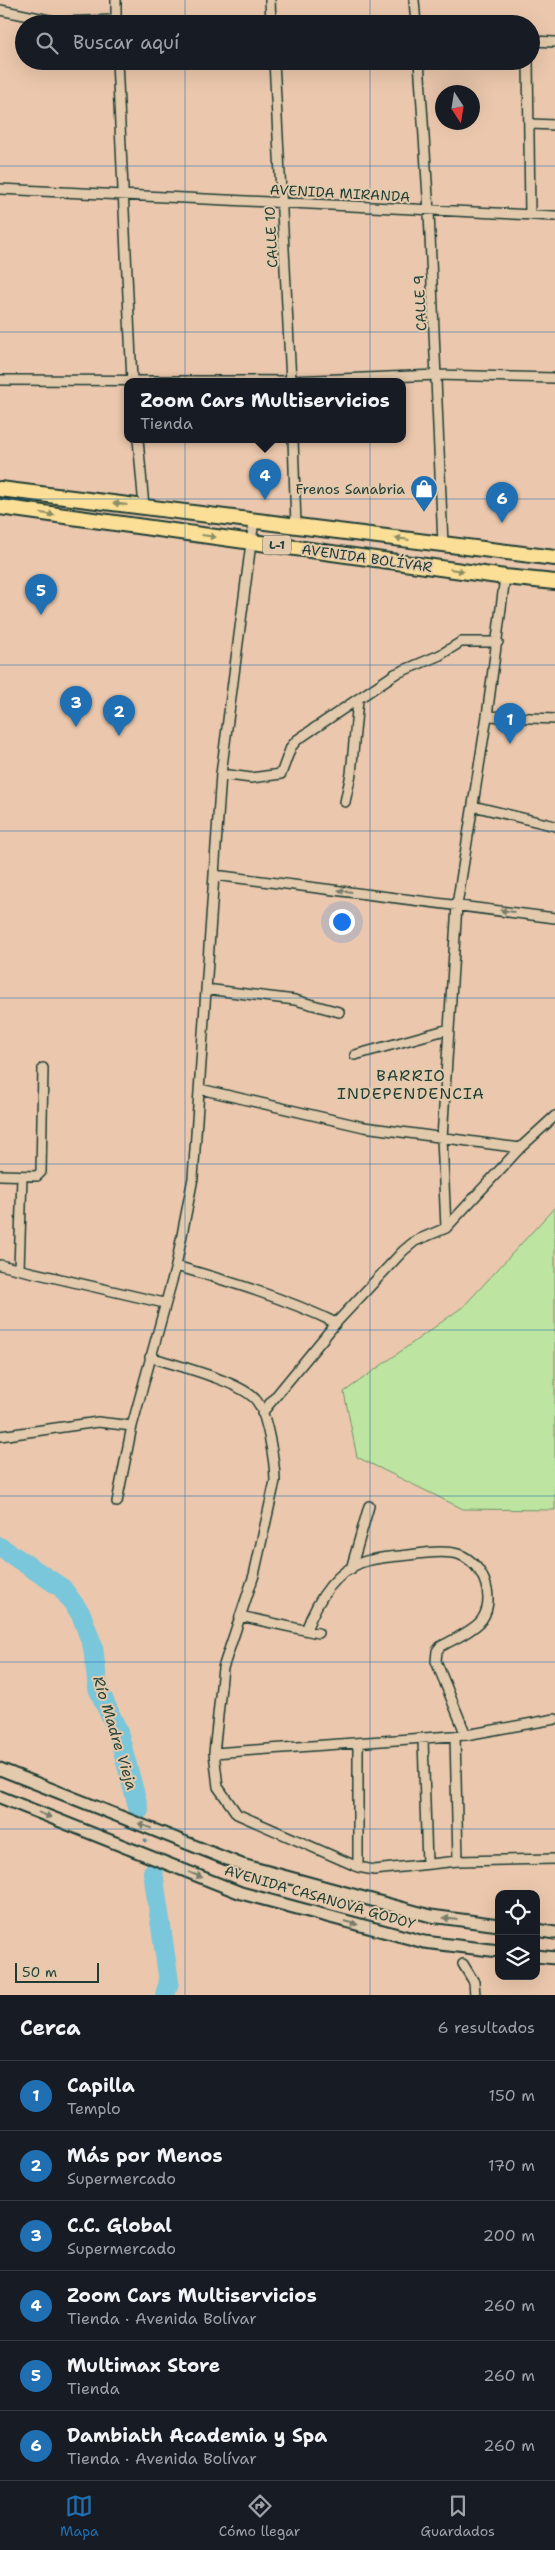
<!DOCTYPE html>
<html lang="es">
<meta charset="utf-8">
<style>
:root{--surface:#171b24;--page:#242831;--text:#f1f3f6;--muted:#9ea1a6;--line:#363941;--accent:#1f6fb2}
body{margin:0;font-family:"Shantell Sans",sans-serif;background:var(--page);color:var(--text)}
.controls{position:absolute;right:15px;bottom:15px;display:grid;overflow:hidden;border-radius:10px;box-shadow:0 5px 20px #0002}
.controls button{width:45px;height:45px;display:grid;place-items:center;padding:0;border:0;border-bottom:1px solid var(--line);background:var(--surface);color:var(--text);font:25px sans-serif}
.compass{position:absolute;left:435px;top:85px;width:45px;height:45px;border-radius:50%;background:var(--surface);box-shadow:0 5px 20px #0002;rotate:168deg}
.scale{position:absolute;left:15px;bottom:12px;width:84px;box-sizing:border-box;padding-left:5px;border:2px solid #1f3d34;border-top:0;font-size:14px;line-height:18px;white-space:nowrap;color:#1f3d34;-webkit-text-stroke:4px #e4caac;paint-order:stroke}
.you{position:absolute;left:341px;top:921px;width:18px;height:18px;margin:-12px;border:4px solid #fff;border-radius:50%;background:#1a73e8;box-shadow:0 0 0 8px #1a73e833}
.badge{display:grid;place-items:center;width:32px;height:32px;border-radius:50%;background:var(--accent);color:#fff;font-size:16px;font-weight:700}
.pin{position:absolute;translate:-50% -41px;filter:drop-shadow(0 1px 2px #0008)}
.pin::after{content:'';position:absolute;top:26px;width:18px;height:15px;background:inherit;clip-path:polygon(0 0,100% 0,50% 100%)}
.popup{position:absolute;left:124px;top:378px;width:282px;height:65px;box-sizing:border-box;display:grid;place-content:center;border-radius:10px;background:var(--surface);filter:drop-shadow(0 1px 4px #0005);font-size:16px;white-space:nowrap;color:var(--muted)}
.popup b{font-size:19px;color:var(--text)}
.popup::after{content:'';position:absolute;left:50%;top:100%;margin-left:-10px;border:10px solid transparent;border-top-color:var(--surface)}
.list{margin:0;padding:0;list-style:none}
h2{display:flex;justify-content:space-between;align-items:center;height:65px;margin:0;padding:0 20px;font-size:21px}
h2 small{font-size:16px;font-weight:400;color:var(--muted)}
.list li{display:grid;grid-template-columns:32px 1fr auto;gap:15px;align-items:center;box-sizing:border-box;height:70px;padding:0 20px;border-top:1px solid var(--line)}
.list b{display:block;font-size:19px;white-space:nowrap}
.list p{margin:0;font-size:16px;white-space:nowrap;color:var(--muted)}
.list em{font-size:16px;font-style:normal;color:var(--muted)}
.icon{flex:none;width:28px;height:28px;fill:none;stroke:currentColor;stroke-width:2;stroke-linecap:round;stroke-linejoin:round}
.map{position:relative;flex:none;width:555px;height:1995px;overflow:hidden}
.search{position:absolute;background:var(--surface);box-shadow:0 5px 20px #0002;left:15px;right:15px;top:15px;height:55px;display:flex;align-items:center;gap:12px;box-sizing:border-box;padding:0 18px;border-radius:28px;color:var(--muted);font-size:19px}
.sheet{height:485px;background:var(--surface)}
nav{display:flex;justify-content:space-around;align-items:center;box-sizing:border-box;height:70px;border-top:1px solid var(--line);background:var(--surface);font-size:14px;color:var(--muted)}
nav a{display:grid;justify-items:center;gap:2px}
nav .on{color:var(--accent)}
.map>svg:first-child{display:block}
</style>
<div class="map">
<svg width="555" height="1995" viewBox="0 0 555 1995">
<rect width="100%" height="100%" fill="#ebc8ad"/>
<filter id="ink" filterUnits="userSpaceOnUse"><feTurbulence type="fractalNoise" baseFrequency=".02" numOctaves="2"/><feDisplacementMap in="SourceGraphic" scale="10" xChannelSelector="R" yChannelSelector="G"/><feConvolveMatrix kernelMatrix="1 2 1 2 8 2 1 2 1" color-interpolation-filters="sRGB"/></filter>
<g filter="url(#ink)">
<!-- green -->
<path fill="#bde5a1" stroke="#6e916a" d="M 555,1207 L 555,1510 L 463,1509 L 357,1457 L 344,1392 L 464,1306 Z"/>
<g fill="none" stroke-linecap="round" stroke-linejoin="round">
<!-- stream -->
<path stroke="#568f98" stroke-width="3" d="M 145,1840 L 146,1841"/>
<!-- river -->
<path stroke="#7ac6da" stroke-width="20" d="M 0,1547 L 62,1588 L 81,1614 L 93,1647 L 98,1688 L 118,1732 L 139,1810
M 153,1872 L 169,1982 L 165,1995"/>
<defs>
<path id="minor" d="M 116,0 L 116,24
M 270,0 L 271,24
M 414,0 L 416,24
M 0,10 L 59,22 L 116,20
M 531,41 L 555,42
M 117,61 L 132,381
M 274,61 L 291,381
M 419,61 L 429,212 L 443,545
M 528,61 L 530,215
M 530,124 L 555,125
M 0,189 L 555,216
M 0,380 L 291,381 L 437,375 L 555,378
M 138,439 L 144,507
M 293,439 L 296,525
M 487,716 L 555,719
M 221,774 L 251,778 L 281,774 L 291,747 L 297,740 L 395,674 L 440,655 L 461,642 L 498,642
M 345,802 L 351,774 L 358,700
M 473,806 L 555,826
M 214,875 L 555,918
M 206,989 L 295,1000 L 339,1012
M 355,1055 L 449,1029
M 200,1089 L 364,1127 L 520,1148
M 0,1175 L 37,1176 L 41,1172 L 43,1068
M 446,1228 L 442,1138 L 457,905 L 487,716 L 505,577
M 0,1265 L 164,1303
M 176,1266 C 231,1282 285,1298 336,1323
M 19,1269 L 22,1176
M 150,1357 C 175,1365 240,1381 256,1400 C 267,1413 275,1463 275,1481 L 254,1575 L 223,1668 L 214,1753 L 218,1787 L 237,1814 L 358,1867 L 374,1870 L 458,1861 L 555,1859
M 262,1413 L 336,1323 L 403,1251 L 415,1241 L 446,1228 L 520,1148 L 555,1116
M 0,1436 L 98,1422 L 132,1426
M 117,1502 L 132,1426 L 176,1266 L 193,1178 L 221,774 L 254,520
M 351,1569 L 369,1506
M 240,1616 L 318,1633
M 306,1630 C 316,1604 333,1574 360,1563 C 375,1557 393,1557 409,1555 C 423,1553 444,1550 458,1554 C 485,1563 498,1603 479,1623 C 469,1633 452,1640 440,1647 L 437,1651 L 436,1661 L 466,1735
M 455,1736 L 458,1861
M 423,1739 L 427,1864
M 358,1743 L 358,1867
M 214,1753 L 466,1735 L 555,1719
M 463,1964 L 474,1982 L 475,1995"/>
<path id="tertiary" d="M 0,1769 L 242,1865 L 431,1916 L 499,1925
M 0,1797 L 241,1893 L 424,1942 L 499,1951
M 536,1930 L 555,1933
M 536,1956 L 555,1958"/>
<path id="primary" d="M 0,489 L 555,558
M 0,507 L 505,577 L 555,582"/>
</defs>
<!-- minor casing -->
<use href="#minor" stroke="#1f3d34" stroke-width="12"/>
<!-- tertiary casing -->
<use href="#tertiary" stroke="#1f3d34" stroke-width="15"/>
<!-- primary casing -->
<use href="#primary" stroke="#1f3d34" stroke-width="18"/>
<!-- minor -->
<use href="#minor" stroke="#e4caac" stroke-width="9"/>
<!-- tertiary -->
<use href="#tertiary" stroke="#e4caac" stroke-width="11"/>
<!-- primary -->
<use href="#primary" stroke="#fbdf96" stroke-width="14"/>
</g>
<!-- one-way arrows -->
<defs><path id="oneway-solid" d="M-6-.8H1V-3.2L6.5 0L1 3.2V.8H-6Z" transform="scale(1.25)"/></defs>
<g fill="#8d8e65">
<use href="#oneway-solid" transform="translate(120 504) rotate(-173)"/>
<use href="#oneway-solid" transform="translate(48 514) rotate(8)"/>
<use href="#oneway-solid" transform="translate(209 536) rotate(8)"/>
<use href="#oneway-solid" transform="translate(402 539) rotate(-172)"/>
<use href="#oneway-solid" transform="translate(457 570) rotate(8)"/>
</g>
<g fill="#787c6a">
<use href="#oneway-solid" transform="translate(345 891) rotate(-173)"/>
<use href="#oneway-solid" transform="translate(507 911) rotate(-173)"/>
<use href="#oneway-solid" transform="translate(45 1815) rotate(22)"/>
<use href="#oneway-solid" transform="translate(145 1826) rotate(-159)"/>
<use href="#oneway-solid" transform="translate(196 1875) rotate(22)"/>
<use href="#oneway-solid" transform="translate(450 1919) rotate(-172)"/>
<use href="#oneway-solid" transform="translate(351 1923) rotate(15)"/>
</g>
</g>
<!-- grid -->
<path fill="none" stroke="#1f6fb2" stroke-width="1" stroke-opacity="0.55" d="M 185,0 L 185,24M 370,0 L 370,24M 185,61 L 185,1995M 370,61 L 370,1995M 0,166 L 555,166M 0,332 L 555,332M 0,499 L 555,499M 0,665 L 555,665M 0,831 L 555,831M 0,998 L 555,998M 0,1164 L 555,1164M 0,1330 L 555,1330M 0,1496 L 555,1496M 0,1662 L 555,1662M 0,1829 L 555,1829"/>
<!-- icons -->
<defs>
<symbol id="shop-pin" viewBox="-11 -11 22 30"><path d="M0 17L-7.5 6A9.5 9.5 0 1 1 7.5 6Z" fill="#1f6fb2" stroke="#e4caac"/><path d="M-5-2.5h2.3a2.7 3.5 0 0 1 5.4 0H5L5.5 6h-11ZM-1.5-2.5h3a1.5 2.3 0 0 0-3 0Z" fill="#fff"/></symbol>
</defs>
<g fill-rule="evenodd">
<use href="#shop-pin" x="408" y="473" width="32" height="43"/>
</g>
<g text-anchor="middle" stroke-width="4" stroke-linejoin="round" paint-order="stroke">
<!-- shield labels -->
<rect fill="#e4caac" stroke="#5a6758" stroke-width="1" x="263" y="535.5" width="28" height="19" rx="4"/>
<g font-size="12" font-weight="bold" fill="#1f3d34">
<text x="277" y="549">L-1</text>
</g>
<!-- street labels -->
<g font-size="14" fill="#1f3d34" stroke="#e4caac">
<text transform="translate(340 193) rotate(3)" y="5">AVENIDA MIRANDA</text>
<text transform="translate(271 237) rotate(-93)" y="5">CALLE 10</text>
<text transform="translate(420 303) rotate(-93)" y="5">CALLE 9</text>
<text transform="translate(367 558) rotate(8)" y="5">AVENIDA BOLÍVAR</text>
<text transform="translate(320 1897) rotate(16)" y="5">AVENIDA CASANOVA GODOY</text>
</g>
<!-- poi labels -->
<g font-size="14" fill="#1f3d34" stroke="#e4caac" text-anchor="end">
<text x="405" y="494">Frenos Sanabria</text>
</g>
<!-- water labels -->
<g font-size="15" font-style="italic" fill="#24443c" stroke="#e4caac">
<text transform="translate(115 1733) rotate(73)" y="5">Río Madre Vieja</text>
</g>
<!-- quarter labels -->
<g font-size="16" letter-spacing="1" fill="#1f3d34" stroke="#e4caac">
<text x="411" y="1081">BARRIO<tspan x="411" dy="18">INDEPENDENCIA</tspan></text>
</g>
</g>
</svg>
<div class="controls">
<button><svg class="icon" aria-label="locate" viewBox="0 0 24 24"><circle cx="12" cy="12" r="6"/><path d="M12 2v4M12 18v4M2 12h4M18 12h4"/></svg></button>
<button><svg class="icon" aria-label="layers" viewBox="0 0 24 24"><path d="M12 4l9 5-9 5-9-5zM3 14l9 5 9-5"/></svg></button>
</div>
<svg class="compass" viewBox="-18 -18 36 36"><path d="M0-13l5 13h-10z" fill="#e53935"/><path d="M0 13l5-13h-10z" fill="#9ea1a6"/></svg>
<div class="scale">50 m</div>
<div class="you"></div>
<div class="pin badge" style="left:510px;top:744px">1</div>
<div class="pin badge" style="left:119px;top:736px">2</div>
<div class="pin badge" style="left:76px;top:727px">3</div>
<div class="pin badge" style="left:265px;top:500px">4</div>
<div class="popup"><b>Zoom Cars Multiservicios</b>Tienda</div>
<div class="pin badge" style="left:41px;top:615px">5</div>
<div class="pin badge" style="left:502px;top:523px">6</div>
<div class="search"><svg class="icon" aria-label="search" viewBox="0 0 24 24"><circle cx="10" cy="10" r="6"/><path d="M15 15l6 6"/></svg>Buscar aquí</div>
</div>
<section class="sheet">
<h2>Cerca<small>6 resultados</small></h2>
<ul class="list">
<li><span class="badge">1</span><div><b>Capilla</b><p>Templo</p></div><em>150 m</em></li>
<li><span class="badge">2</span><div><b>Más por Menos</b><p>Supermercado</p></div><em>170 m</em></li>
<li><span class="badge">3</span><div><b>C.C. Global</b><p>Supermercado</p></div><em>200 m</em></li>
<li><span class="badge">4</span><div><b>Zoom Cars Multiservicios</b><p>Tienda · Avenida Bolívar</p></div><em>260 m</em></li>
<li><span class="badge">5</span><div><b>Multimax Store</b><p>Tienda</p></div><em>260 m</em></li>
<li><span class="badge">6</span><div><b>Dambiath Academia y Spa</b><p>Tienda · Avenida Bolívar</p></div><em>260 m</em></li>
</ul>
</section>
<nav>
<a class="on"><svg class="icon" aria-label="map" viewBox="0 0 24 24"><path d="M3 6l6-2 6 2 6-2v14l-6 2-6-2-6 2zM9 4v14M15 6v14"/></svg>Mapa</a>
<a><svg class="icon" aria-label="directions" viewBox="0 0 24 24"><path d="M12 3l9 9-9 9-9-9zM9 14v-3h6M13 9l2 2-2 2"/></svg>Cómo llegar</a>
<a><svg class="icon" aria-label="saved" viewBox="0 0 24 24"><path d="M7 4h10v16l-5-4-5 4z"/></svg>Guardados</a>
</nav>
